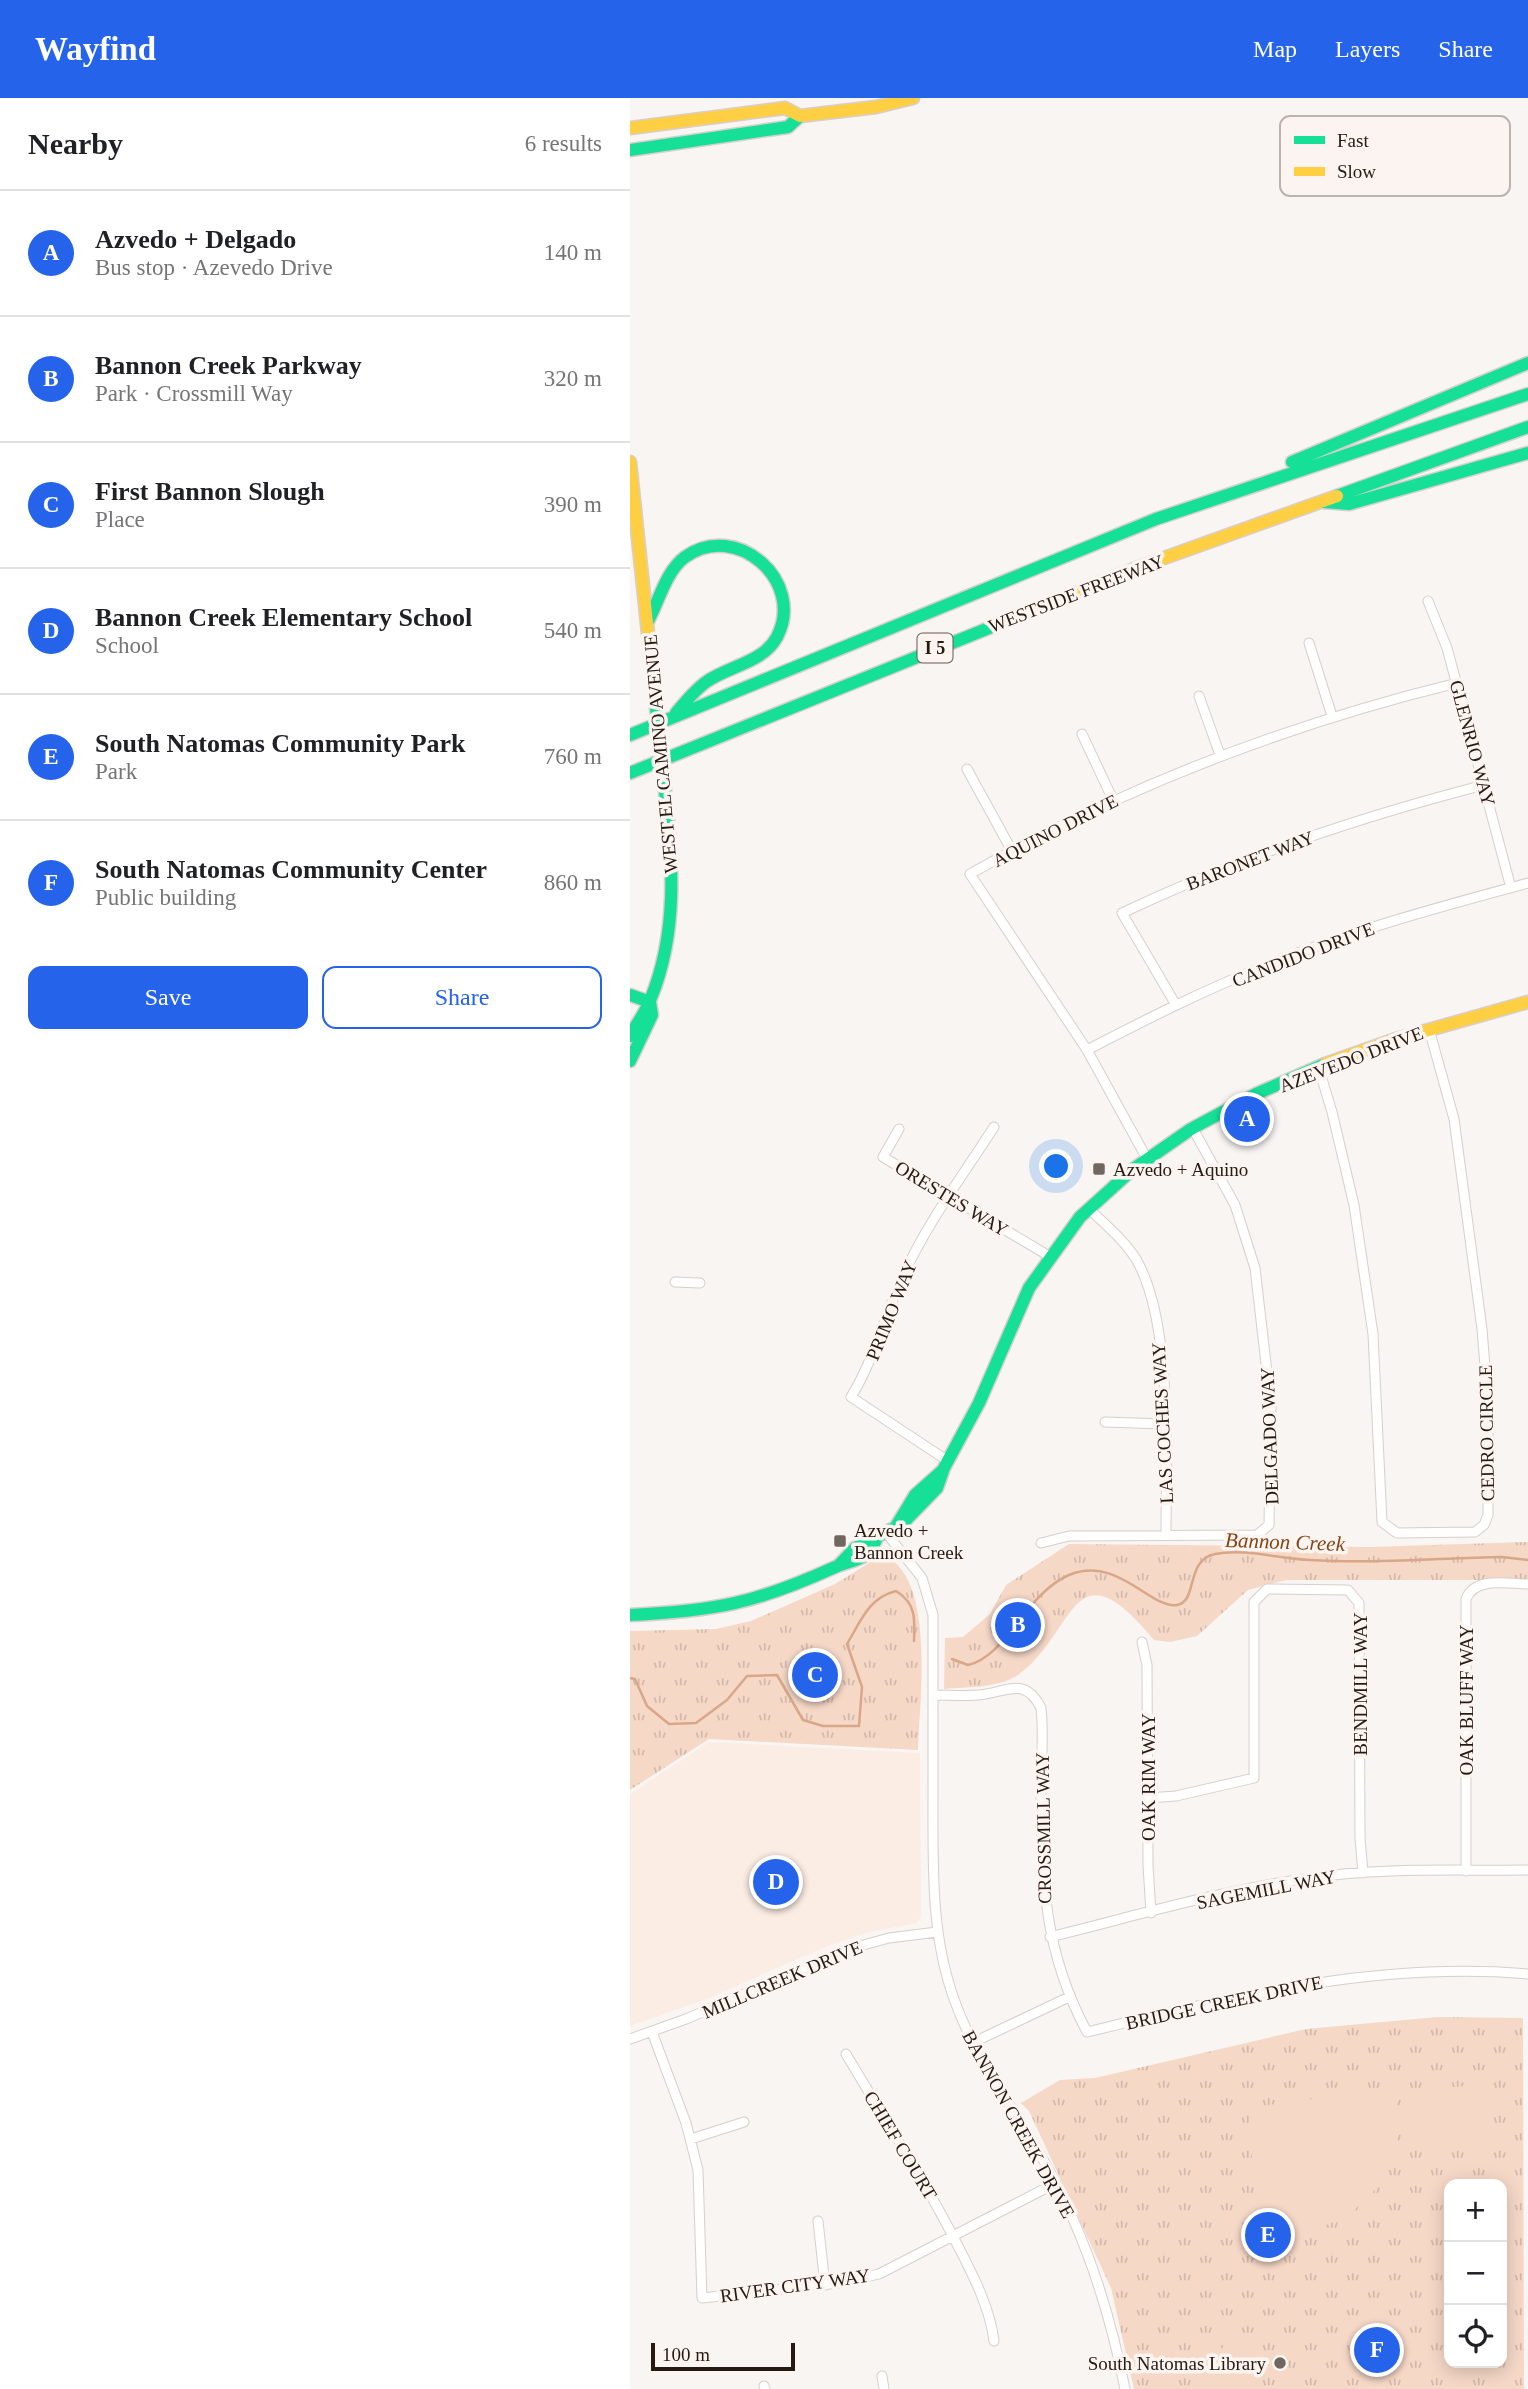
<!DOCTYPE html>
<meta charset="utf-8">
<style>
:root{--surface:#fff;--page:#f2f2f2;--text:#202124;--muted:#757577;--line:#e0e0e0;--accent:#2563eb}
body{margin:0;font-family:Georgia,serif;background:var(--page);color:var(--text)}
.controls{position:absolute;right:21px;bottom:21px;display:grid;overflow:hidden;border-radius:14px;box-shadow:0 4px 18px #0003}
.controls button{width:63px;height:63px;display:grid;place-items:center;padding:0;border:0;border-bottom:2px solid var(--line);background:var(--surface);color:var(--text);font:35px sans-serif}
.scale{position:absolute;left:21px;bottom:18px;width:144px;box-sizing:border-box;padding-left:7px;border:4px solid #261a13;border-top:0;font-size:19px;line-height:24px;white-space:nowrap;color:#261a13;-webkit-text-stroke:5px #fbf4f0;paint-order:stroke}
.you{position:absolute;left:427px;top:1069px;width:24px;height:24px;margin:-18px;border:5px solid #fff;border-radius:50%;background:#1a73e8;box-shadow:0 0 0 10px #1a73e833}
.badge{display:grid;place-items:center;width:46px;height:46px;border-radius:50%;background:var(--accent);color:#fff;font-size:23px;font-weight:700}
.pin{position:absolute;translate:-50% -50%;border:4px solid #fff;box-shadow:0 2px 7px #0006}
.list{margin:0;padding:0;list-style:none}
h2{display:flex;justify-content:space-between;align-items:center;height:91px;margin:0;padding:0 28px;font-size:30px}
h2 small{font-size:23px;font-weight:400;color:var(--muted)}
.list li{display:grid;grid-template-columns:46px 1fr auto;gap:21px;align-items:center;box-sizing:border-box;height:126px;padding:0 28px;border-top:2px solid var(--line)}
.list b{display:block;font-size:26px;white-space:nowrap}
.list p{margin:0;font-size:23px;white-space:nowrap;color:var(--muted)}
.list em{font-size:23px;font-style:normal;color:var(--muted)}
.actions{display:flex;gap:14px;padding:21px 28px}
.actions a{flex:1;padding:16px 0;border:2px solid var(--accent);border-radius:14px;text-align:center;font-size:24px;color:var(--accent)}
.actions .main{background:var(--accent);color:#fff}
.icon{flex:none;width:38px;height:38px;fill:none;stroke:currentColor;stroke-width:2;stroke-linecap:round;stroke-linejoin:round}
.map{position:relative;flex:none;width:898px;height:2291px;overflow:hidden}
header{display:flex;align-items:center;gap:42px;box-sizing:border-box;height:98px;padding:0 35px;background:var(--accent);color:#fff}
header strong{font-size:33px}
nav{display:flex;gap:38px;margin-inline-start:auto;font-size:24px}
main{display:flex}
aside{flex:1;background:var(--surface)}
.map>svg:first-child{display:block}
</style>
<header>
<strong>Wayfind</strong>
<nav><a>Map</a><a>Layers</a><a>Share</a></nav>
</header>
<main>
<aside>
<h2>Nearby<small>6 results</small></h2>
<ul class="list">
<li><span class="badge">A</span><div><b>Azvedo + Delgado</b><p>Bus stop · Azevedo Drive</p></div><em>140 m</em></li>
<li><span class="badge">B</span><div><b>Bannon Creek Parkway</b><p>Park · Crossmill Way</p></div><em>320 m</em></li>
<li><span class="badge">C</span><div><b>First Bannon Slough</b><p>Place</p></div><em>390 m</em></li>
<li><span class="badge">D</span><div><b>Bannon Creek Elementary School</b><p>School</p></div><em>540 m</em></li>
<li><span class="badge">E</span><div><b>South Natomas Community Park</b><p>Park</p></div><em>760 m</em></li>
<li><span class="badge">F</span><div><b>South Natomas Community Center</b><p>Public building</p></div><em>860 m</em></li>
</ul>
<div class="actions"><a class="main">Save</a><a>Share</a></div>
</aside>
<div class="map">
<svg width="898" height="2291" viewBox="0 0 898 2291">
<defs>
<pattern id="grass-tufts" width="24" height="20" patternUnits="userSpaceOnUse" patternTransform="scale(1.75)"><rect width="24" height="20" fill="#f6d8c7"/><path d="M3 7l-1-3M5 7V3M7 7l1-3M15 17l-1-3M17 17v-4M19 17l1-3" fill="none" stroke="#d3b9aa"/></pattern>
</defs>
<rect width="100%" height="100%" fill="#f8f5f3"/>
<!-- built -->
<path fill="#fbede4" d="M 79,1644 L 290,1655 L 291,1819 L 287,1825 L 239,1834 L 195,1849 L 79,1900 L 0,1928 L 0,1696 Z"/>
<!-- grass -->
<path fill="url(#grass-tufts)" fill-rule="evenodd" d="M 898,1444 L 898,1482 L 656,1482 L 618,1492 L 567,1538 L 540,1544 L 524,1542 C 441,1442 447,1535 388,1577 C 369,1590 336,1589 314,1591 L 315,1540 L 333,1539 L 360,1516 L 376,1487 L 439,1446 L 740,1449 Z
M 252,1457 C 307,1476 289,1605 288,1652 L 79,1641 L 0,1692 L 0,1533 L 86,1531 L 121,1523 L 205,1486 Z
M 808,1919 L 893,1920 L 894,2291 L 504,2291 L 481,2190 L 399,2013 L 391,2005 L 430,1982 L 465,1980 L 676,1931 ZM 819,2086 L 872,2086 L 872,2265 L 819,2265 Z"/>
<!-- garden -->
<path fill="#f6d8c7" d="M 854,1986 L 859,2042 L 779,2051 L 773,1994 Z
M 765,1990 C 766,2005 770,2024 768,2039 C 756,2107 696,2142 631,2135 L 618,2026 L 623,2009 Z
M 877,2120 L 878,2207 L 872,2211 L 872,2121 Z
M 610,2235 L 615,2246 L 613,2260 L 624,2269 L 616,2279 L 616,2291 L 587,2291 C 584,2271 588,2242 610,2235 Z"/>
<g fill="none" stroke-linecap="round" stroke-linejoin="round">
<!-- stream -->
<path stroke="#d8a789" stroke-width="2.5" d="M 322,1561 L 338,1567 C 377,1558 395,1496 439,1477 C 488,1457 520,1511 547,1507 C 568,1504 555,1462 585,1456 C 615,1450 650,1461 680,1462 C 743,1466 809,1460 872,1459 L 898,1462
M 0,1580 L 5,1581 L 17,1608 L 39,1626 L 66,1625 L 97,1602 L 117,1578 L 147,1577 L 173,1622 L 193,1628 L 229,1628 L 232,1589 L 217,1546 C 231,1523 238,1500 266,1493 C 286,1505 285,1521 284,1543"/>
<defs>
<path id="street" d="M 798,503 L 817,550 L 881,790
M 679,545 L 702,618
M 569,598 L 590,657
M 452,636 L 483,702
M 337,671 L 382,753
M 546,907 L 492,815 C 608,760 729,719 854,687
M 457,952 C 515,922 574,892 635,868 C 720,833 809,809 898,785
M 689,971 L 702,1014 L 724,1107 L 743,1236 L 752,1424 L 767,1435 L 845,1434 L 854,1427 L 858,1417 L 858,1306 L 852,1231 L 824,1021 L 799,931
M 269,1031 L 253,1059 L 419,1158
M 516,1059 L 457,952 L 340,776 C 494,689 655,627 827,585
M 458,1110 C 475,1126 493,1141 506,1161 C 543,1224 536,1363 536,1437
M 45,1184 L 70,1185
M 475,1324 L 535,1326
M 318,1363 L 221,1299 C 245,1260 254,1217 274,1176 C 298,1124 333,1077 364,1029
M 257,1436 L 292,1480 L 303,1517 C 303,1579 303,1641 303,1702 C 303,1770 301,1837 324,1901 C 344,1958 381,2006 411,2058 C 453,2130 479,2209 495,2291
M 411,1445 L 439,1438 L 627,1437 L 639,1427 L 641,1309 L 625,1170 L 605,1107 L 562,1029
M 512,1544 L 517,1567 L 518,1767 L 521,1815
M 303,1597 C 318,1597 333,1598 348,1597 C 376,1595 394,1577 411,1610 C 414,1636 411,1664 411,1691 C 412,1782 413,1852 457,1934 C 603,1899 746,1863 898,1876
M 518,1700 L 546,1698 L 624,1680 L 624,1504 L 637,1491 L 718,1492 L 729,1505 L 730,1740 L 733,1775
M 836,1773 L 836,1501 C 845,1478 878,1486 898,1486
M 420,1839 C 505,1818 592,1792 680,1780 C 751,1769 826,1773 898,1772
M 22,1934 L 56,2025 L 68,2072 L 72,2200 L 209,2185 L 249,2176 L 426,2085
M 0,1941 L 56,1921 L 219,1851 L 259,1840 L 307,1834
M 342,1945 L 439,1899
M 216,1956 C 254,2020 294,2081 328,2148 C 343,2177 360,2210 364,2243
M 61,2041 L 114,2024
M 188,2123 L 195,2187
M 252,2278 L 254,2291
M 134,2288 L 135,2291"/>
<path id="fast" d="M 0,52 L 158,29 L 170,18
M 662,364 L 898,265
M 707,398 L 898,329
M 694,404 L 719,406 L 898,355
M 18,523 C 29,503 36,473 55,459 C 106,422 176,483 147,539 C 133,565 98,568 76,584 C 64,593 55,604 46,615
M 0,637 L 526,421 L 898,296
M 0,675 L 401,513
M 0,897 L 20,904
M 0,938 C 7,925 16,914 21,900 C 48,834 43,763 35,693
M 0,963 L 22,917 L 20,904
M 265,1430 L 285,1397 L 313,1372
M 209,1467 L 225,1450 L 272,1426 L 307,1390 L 314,1370 L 349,1305 L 399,1190 L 450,1119 L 502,1072 L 561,1031 L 626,996 L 695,966
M 0,1517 C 85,1513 126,1505 203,1470 C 222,1461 237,1464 246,1442"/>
<path id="slow" d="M 0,30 L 155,10 L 170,18 L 246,9 L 283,0
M 0,364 L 24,592
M 401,513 L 509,469 L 707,398
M 695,966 L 763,942 L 898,904"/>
</defs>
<!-- street casing -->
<use href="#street" stroke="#d7cfcb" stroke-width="11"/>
<!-- fast casing -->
<use href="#fast" stroke="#d7cfcb" stroke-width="15"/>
<!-- slow casing -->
<use href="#slow" stroke="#d7cfcb" stroke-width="15"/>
<!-- street -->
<use href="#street" stroke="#fefefd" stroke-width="9"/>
<!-- fast -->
<use href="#fast" stroke="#16e098" stroke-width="12"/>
<!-- slow -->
<use href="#slow" stroke="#ffcf43" stroke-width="12"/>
<defs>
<path id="fast-bridge" d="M 24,592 L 35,693"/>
</defs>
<!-- fast-bridge casing -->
<use href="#fast-bridge" stroke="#d7cfcb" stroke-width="15" stroke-linecap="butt"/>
<!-- fast-bridge -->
<use href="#fast-bridge" stroke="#16e098" stroke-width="12"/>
</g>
<!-- markers -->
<g fill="#706761" stroke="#fbf4f0" stroke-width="2.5">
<rect x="462" y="1064" width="14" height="14" rx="3.5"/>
<rect x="203" y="1436" width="14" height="14" rx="3.5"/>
<circle cx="650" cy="2265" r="7"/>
</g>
<g text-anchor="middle" stroke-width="7" stroke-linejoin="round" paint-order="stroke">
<!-- shield labels -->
<rect fill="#fbf4f0" stroke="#665b55" stroke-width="2" x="287.5" y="535.5" width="35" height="29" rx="5"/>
<g font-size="18" font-weight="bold" fill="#261a13">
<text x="305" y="556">I 5</text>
</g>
<!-- street labels -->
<g font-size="19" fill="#261a13" stroke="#fbf4f0">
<text transform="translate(446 495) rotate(-21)" y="7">WESTSIDE FREEWAY</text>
<text transform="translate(843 645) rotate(75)" y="7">GLENRIO WAY</text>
<text transform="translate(30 656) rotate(-95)" y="7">WEST EL CAMINO AVENUE</text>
<text transform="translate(425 732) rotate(-27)" y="7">AQUINO DRIVE</text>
<text transform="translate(620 762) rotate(-21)" y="7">BARONET WAY</text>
<text transform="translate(673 856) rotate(-21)" y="7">CANDIDO DRIVE</text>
<text transform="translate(721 961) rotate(-21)" y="7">AZEVEDO DRIVE</text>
<text transform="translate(322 1100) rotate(31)" y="7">ORESTES WAY</text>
<text transform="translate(261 1212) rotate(-68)" y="7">PRIMO WAY</text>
<text transform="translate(532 1325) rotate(-93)" y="7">LAS COCHES WAY</text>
<text transform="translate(856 1335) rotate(-91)" y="7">CEDRO CIRCLE</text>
<text transform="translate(639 1338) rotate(-92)" y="7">DELGADO WAY</text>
<text transform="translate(730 1586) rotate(-90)" y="7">BENDMILL WAY</text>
<text transform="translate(836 1602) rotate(-90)" y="7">OAK BLUFF WAY</text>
<text transform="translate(518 1679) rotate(-90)" y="7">OAK RIM WAY</text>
<text transform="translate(413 1730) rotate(-91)" y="7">CROSSMILL WAY</text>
<text transform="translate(636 1791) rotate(-11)" y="7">SAGEMILL WAY</text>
<text transform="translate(152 1881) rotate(-23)" y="7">MILLCREEK DRIVE</text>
<text transform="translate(594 1904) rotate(-12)" y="7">BRIDGE CREEK DRIVE</text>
<text transform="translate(389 2026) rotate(61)" y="7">BANNON CREEK DRIVE</text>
<text transform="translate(271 2047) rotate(59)" y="7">CHIEF COURT</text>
<text transform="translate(165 2187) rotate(-8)" y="7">RIVER CITY WAY</text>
</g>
<!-- poi labels -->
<g font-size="19" fill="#261a13" stroke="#fbf4f0" text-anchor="start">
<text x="483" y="1078">Azvedo + Aquino</text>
<text x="224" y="1439">Azvedo +<tspan x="224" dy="22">Bannon Creek</tspan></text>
<text x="636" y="2272" text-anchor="end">South Natomas Library</text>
</g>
<!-- water labels -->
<g font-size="21" font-style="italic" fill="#834314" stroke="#fbf4f0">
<text transform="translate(655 1444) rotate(2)" y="7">Bannon Creek</text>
</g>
</g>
<!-- legend -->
<rect x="650" y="18" width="230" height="80" rx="10" fill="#fbf4f0" stroke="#bbb3ae" stroke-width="2"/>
<rect x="664" y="38" width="31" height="8" fill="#16e098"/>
<rect x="664" y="69" width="31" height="9" fill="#ffcf43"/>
<g font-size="19" fill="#261a13">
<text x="707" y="49">Fast</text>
<text x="707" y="80">Slow</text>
</g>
</svg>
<div class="controls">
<button>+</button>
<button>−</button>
<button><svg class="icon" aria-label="locate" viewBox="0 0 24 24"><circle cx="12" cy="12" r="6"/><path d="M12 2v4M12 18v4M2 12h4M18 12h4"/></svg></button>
</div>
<div class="scale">100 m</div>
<div class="you"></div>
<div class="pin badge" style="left:617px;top:1021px">A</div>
<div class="pin badge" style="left:388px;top:1527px">B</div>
<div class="pin badge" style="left:185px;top:1577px">C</div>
<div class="pin badge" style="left:146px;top:1784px">D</div>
<div class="pin badge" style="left:638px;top:2137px">E</div>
<div class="pin badge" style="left:747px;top:2252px">F</div>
</div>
</main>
